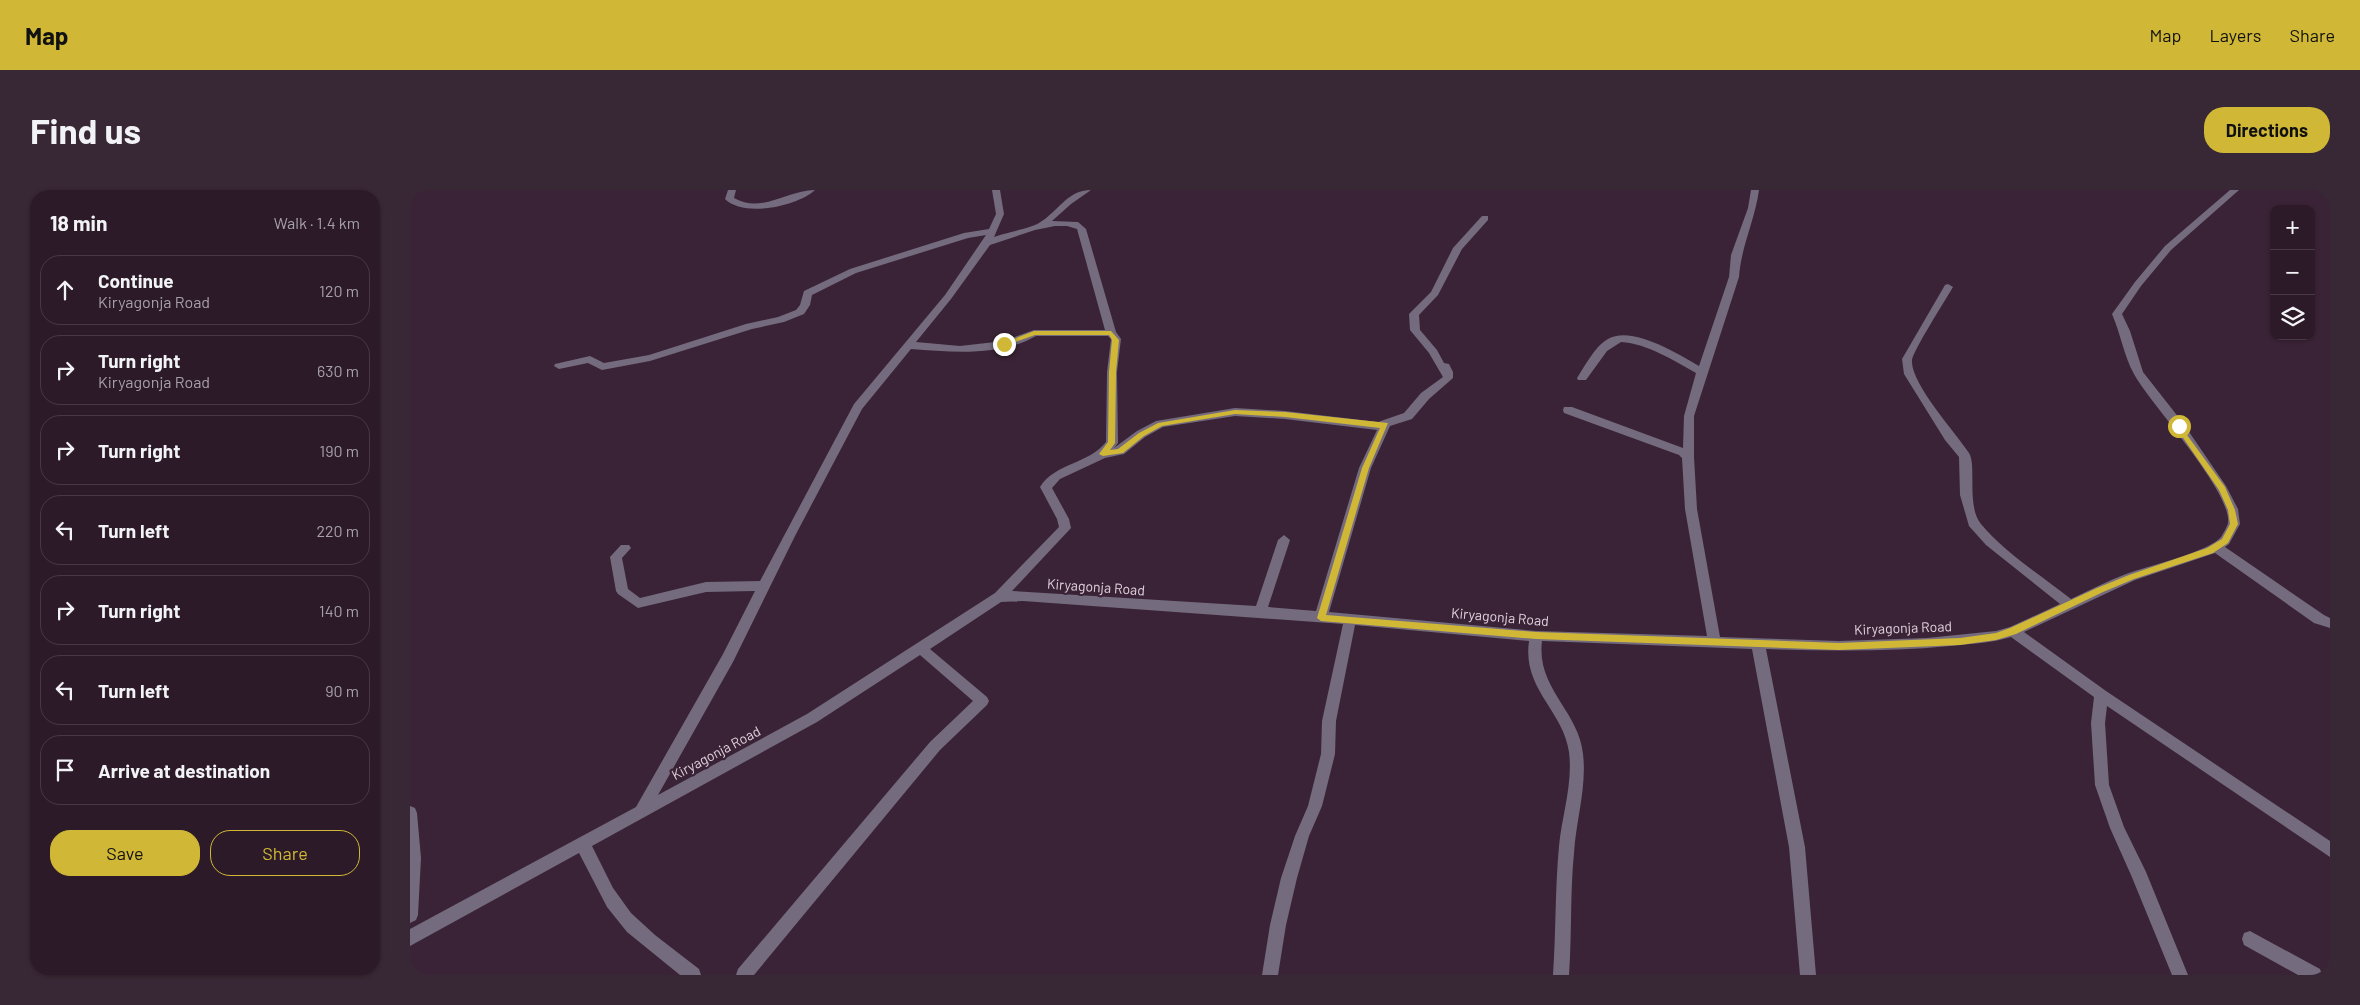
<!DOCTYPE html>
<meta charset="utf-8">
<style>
:root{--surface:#2c1a28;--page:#382734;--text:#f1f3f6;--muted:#a6a1a8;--line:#483845;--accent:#d0b836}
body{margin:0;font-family:Barlow,sans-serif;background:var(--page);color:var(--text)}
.controls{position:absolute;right:15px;top:15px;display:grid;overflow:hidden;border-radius:10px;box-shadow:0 1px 4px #0004}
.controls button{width:45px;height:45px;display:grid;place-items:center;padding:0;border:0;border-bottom:1px solid var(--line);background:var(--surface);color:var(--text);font:25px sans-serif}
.stop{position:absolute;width:15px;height:15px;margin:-11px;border:4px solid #d0b836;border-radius:50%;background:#fff}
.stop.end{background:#d0b836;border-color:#fff;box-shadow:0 1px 5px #0008}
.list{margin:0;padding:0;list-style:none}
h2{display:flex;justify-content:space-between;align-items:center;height:65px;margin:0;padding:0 20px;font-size:21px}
h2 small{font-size:16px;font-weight:400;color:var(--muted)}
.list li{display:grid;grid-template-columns:32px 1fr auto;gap:15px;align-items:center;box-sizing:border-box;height:70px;margin:0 10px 10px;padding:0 10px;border:1px solid var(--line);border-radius:20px}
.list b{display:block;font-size:19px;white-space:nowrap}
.list p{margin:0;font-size:16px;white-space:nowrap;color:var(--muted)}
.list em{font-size:16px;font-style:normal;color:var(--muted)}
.actions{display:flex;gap:10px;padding:15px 20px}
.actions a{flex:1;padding:11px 0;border:1px solid var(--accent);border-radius:20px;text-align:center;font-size:18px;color:var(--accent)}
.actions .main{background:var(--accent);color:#111}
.icon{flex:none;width:28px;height:28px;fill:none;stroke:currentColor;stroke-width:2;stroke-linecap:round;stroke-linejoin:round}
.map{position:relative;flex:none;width:1920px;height:785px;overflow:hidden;border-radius:20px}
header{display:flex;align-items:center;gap:30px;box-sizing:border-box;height:70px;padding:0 25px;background:var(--accent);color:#111}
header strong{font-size:24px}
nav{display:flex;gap:28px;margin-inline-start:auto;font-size:18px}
.intro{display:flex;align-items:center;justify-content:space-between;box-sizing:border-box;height:120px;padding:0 30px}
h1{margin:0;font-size:35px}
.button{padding:12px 22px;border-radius:20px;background:var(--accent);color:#111;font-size:18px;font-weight:700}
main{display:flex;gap:30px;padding:0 30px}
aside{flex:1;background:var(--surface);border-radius:20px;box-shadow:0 1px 4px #0004}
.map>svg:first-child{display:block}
</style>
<header>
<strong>Map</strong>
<nav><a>Map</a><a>Layers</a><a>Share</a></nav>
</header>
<div class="intro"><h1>Find us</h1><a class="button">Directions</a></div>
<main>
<aside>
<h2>18 min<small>Walk · 1.4 km</small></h2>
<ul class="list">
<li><svg class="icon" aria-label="ahead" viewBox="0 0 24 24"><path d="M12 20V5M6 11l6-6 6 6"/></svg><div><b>Continue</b><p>Kiryagonja Road</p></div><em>120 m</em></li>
<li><svg class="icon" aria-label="right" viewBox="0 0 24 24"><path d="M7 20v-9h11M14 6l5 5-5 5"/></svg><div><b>Turn right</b><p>Kiryagonja Road</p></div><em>630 m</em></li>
<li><svg class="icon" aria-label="right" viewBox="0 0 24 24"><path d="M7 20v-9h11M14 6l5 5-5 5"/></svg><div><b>Turn right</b></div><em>190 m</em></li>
<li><svg class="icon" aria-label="left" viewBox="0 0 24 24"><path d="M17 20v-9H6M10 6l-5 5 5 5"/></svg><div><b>Turn left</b></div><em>220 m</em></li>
<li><svg class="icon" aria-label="right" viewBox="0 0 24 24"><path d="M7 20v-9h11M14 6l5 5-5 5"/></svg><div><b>Turn right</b></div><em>140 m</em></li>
<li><svg class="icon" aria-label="left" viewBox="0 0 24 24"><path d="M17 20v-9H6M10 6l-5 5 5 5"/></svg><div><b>Turn left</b></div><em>90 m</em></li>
<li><svg class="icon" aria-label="arrive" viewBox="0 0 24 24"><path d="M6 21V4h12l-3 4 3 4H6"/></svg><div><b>Arrive at destination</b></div></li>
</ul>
<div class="actions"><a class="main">Save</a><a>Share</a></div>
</aside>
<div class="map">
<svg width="1920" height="785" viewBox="0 0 1920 785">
<rect width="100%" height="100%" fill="#3a2336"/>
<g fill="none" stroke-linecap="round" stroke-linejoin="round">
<!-- minor -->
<path fill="#746b7e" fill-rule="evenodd" d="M 318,0 L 326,0 L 324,8 C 352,24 377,0 405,0 C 388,16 334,28 315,9 Z
M 582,0 L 590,0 L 594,24 L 584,47 C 595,43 621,38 629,33 C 648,22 657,0 681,0 L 661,14 L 642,31 L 668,32 L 676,39 L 706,142 L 711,149 L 707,182 L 708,253 L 704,258 L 727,241 L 746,231 L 825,218 L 875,221 L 968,232 L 994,223 L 1011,203 L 1033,187 L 1019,163 L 1000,140 L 999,124 L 1021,102 L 1043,58 L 1072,26 L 1078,26 L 1078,30 L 1052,59 L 1028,105 L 1009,125 L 1010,140 L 1027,160 L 1034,173 L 1039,174 L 1043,182 L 1043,188 L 1019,209 L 1002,229 L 980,236 L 961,278 L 919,422 L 1126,441 L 1297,446 L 1275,319 L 1272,268 L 1269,265 L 1154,223 L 1153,220 L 1154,217 L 1162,217 L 1273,258 L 1274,226 L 1286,183 C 1263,170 1238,154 1211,152 L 1197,161 L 1176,190 L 1168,190 L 1167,188 C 1175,176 1185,156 1198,149 C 1222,135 1268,164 1289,176 L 1319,87 L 1321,65 L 1338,18 L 1341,0 L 1349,0 C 1345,30 1331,57 1329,87 L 1284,226 L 1284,267 L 1287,319 L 1310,447 L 1429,451 L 1517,448 L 1586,441 L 1600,437 L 1650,414 L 1576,355 L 1559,336 L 1550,305 L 1549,267 L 1535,250 L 1494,184 L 1492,169 L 1535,95 L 1538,94 L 1543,97 C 1536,109 1503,161 1502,170 C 1500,193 1546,243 1559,263 C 1567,275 1556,316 1571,334 C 1595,363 1631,385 1661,409 C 1680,400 1698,391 1716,384 C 1737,376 1799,362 1811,347 C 1813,344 1817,337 1818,333 C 1822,301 1741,215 1724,184 C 1715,169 1710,142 1702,124 L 1725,92 L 1755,56 L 1820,0 L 1829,0 L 1761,60 L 1731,96 L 1712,124 L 1720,141 L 1733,182 L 1773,233 L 1816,296 L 1828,319 L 1830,334 L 1819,354 L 1815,357 L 1914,425 L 1920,428 L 1920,438 L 1904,433 L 1805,363 L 1725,390 L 1614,442 L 1696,501 L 1920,651 L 1920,667 L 1697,516 L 1695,533 L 1699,595 L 1714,637 L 1736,682 L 1778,785 L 1762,785 L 1721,685 L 1700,638 L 1685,595 L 1681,533 L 1684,507 L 1601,447 C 1581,453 1561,454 1540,456 C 1479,462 1417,461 1356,459 L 1395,657 L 1406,785 L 1390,785 L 1379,657 L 1342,459 L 1132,451 C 1126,498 1169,521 1173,564 C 1177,597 1166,630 1164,663 C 1160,703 1162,744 1159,785 L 1143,785 C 1146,742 1145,699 1149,656 C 1152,625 1163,594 1159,562 C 1153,520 1112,499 1119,451 L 945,435 L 926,531 L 925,564 L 912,616 L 899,646 L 887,688 L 876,735 L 868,785 L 852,785 L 860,735 L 871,688 L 885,646 L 898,616 L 911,564 L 912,531 L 933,434 L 613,411 L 591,412 L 520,459 L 577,507 L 579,511 L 577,515 L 530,560 L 344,785 L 326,785 L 328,779 L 520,552 L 563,511 L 510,465 L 407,532 L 182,656 L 203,698 L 221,723 L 245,745 L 289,779 L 291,785 L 270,785 L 217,742 L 197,717 L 169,663 L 0,756 L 0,739 L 226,617 L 313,464 L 345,401 L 296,402 L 228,418 L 208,404 L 206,401 L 200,367 L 211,355 L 219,355 L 221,358 L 212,368 L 218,399 L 230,408 L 296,392 L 350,391 L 444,214 L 535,105 L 576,45 L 558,48 L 446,83 L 402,105 L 400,115 L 394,124 L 374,132 L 342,139 L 240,171 L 192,180 L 178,173 L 149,179 L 144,176 L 145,174 L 180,166 L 194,173 L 239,165 L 336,134 L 368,127 L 386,120 L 390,115 L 394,101 L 440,79 L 554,43 L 579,39 L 586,24 ZM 645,36 L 657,36 L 667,39 L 695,140 L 624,140 L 594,151 L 550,156 L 506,152 L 541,109 L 580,55 L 625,40 ZM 626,146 L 698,146 L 701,149 L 697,182 L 696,252 C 679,274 645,273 630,297 L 647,329 L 649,337 L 585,403 L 397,524 L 248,605 L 323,472 L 385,346 L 452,219 L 501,159 C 542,162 589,167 626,146 ZM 825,226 L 875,229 L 967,240 L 949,278 L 906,421 L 858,417 L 880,350 L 874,345 L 868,350 L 846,416 L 602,401 L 661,338 L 659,329 L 642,298 L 650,289 L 695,268 L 714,264 L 735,247 L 753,237 Z
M 0,616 L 5,618 L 7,623 L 11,668 L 8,725 L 6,730 L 0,733 Z
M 1840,741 L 1910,779 L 1912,785 L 1888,785 L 1834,755 L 1832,749 L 1834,743 Z"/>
</g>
<!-- route -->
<path fill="#d0b836" d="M 624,141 L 701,141 L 709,150 L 706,182 L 705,253 L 700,260 L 708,259 L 729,243 L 748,233 L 825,220 L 875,222 L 978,233 L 959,278 L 916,425 L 1126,442 L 1429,453 L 1550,448 L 1586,443 L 1600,438 L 1687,398 L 1719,385 L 1797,358 L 1812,349 L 1820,334 L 1818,320 L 1809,300 L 1765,236 L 1769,234 L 1815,297 L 1825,320 L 1828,334 L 1818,353 L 1803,363 L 1724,389 L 1693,402 L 1606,444 L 1586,450 L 1550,455 L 1429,460 L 1126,449 L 911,431 L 907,428 L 952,278 L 970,238 L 875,227 L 825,224 L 752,236 L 734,246 L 713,263 L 693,266 L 689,264 L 698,252 L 699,182 L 702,150 L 699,145 L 625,145 L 594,156 L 591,154 Z"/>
<g text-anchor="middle" stroke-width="4.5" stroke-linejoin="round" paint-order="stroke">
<!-- street labels -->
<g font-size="14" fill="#e0d1dd" stroke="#3a2336">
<text transform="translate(686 397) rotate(4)" y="5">Kiryagonja Road</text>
<text transform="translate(1090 427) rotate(5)" y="5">Kiryagonja Road</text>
<text transform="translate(1493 438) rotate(-2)" y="5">Kiryagonja Road</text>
<text transform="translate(306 563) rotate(-28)" y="5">Kiryagonja Road</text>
</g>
</g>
</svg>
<div class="controls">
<button>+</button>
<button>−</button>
<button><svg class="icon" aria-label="layers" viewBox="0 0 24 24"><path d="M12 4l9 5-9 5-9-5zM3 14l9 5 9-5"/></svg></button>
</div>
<div class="stop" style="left:1769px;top:236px"></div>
<div class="stop end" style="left:594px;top:154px"></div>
</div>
</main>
